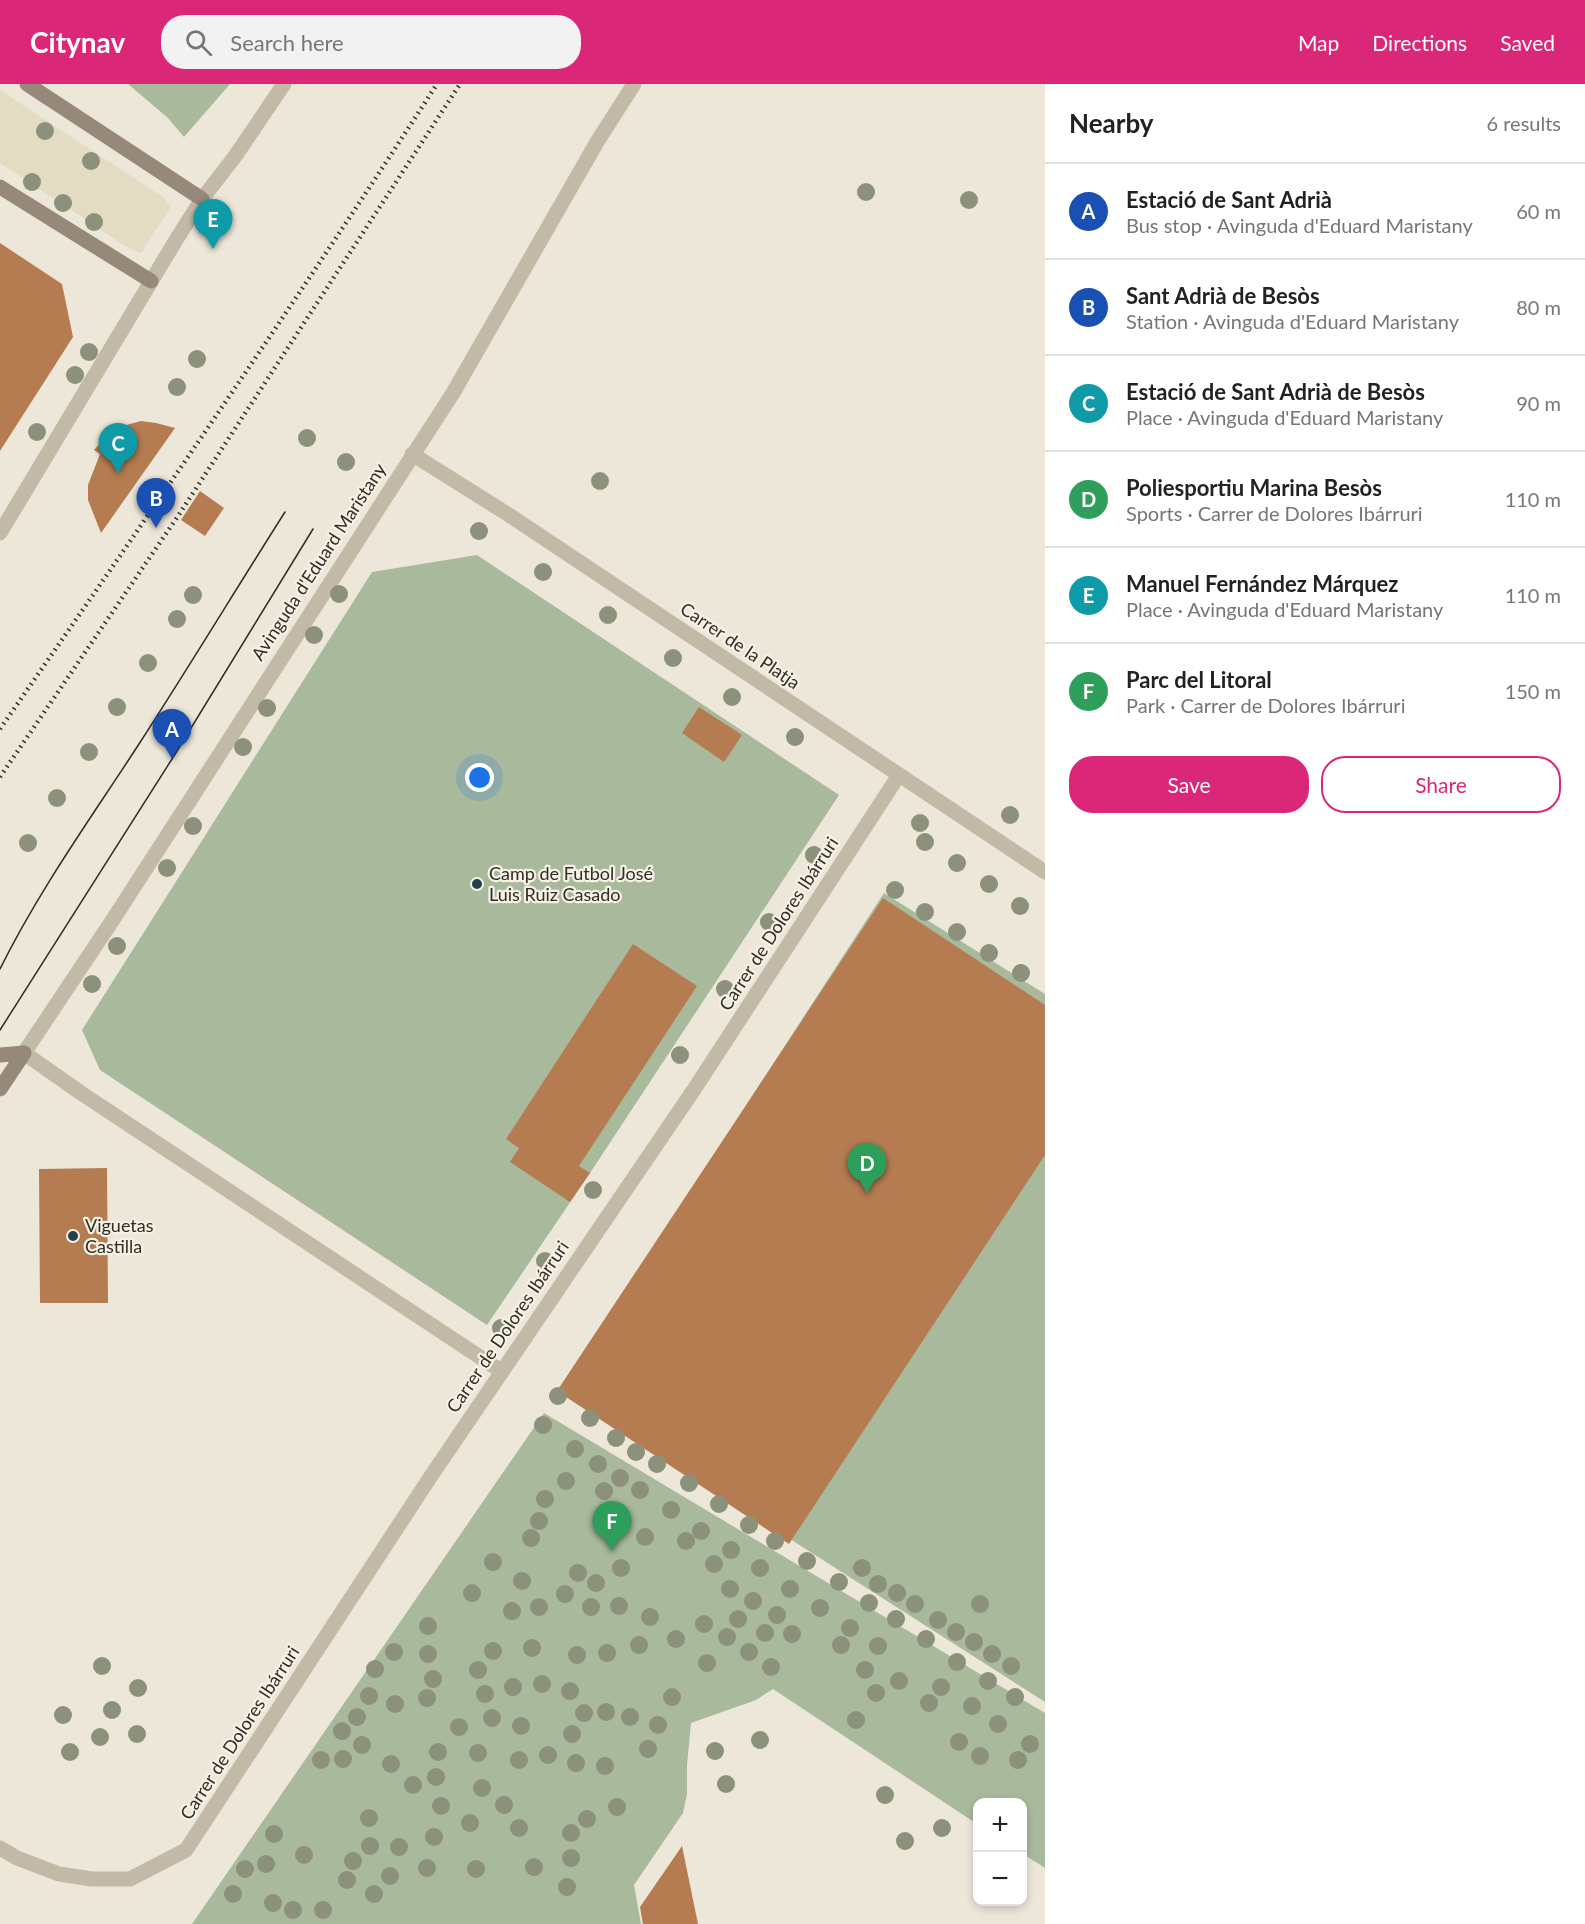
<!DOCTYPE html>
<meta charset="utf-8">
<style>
:root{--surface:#fff;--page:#f2f2f2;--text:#222;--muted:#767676;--line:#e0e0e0;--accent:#db2777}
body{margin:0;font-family:Lato,sans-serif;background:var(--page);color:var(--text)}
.controls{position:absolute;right:18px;bottom:18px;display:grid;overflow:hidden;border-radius:12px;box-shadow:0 3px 9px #0003}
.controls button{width:54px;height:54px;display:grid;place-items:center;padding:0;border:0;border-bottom:2px solid var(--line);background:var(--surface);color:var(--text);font:30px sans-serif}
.you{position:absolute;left:480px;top:694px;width:21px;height:21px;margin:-15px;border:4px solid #fff;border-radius:50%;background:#1a73e8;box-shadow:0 0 0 9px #1a73e833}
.badge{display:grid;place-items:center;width:39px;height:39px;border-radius:50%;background:var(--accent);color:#fff;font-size:20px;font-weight:700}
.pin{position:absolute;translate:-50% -50px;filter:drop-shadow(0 2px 3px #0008)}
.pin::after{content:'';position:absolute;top:32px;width:21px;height:18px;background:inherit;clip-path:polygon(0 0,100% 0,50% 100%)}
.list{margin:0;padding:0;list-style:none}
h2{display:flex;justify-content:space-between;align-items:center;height:78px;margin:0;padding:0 24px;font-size:26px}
h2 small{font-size:20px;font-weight:400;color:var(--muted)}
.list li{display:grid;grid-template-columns:39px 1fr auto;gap:18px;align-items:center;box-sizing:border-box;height:96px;padding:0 24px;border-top:2px solid var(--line)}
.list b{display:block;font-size:22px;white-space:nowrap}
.list p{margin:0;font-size:20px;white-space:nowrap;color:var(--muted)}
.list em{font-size:20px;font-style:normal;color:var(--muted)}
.actions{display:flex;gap:12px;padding:18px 24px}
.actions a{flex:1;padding:14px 0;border:2px solid var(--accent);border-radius:24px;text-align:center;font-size:21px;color:var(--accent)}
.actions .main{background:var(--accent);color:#fff}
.icon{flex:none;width:33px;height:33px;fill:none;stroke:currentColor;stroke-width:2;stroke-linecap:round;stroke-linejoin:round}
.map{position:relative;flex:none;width:1045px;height:1840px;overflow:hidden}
header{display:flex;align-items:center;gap:36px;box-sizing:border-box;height:84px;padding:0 30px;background:var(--accent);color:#fff}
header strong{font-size:28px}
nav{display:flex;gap:33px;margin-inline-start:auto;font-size:21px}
.search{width:420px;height:54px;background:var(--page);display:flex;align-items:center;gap:15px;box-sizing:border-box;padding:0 21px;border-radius:24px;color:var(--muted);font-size:22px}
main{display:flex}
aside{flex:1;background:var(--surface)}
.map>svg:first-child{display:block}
</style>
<header>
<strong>Citynav</strong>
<div class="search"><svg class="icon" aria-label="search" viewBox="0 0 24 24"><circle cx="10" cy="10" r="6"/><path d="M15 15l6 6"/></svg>Search here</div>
<nav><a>Map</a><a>Directions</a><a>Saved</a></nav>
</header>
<main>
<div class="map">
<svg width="1045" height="1840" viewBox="0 0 1045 1840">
<rect width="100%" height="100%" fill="#ede7d9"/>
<!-- green -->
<path fill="#a9b99b" d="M 128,0 L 230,0 L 184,53 L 168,34 Z
M 477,471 L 839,711 L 590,1089 L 487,1241 L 100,986 L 82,946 L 372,488 Z
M 884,809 L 1045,910 L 1045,1618 L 560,1308 Z
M 544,1329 L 1045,1629 L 1045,1784 L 1023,1770 L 1023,1718 L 978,1718 L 977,1740 L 773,1605 L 756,1616 L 691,1639 L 687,1681 L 687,1710 L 683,1729 L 634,1801 L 641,1840 L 192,1840 Z"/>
<!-- plaza -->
<path fill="#e3dbc2" d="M 0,6 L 163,113 L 171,123 L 141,169 L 130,165 L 0,79 Z"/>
<!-- building -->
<path fill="#b47c50" d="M 0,159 L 62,200 L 73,253 L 0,367 Z
M 141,337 L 156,339 L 175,344 L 101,449 L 88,416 L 88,401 L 100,370 L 94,366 L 107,352 L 119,343 Z
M 200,407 L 224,424 L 205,452 L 181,436 Z
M 699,623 L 742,651 L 724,678 L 682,649 Z
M 883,814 L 1045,921 L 1045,1071 L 789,1460 L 557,1307 Z
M 633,860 L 697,902 L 579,1082 L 590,1089 L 570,1118 L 510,1078 L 519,1064 L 506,1055 Z
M 107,1084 L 108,1219 L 40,1219 L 39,1085 Z
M 682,1762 L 698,1840 L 643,1840 L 640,1823 Z"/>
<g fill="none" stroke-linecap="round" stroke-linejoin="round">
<!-- street -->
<path stroke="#c3b9a7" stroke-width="15" d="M 412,370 L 509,431 L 1045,788
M 0,449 L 176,156 L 202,115 L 236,71 L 284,0
M 501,1287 L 81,1009 L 24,969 L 112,837 L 453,309 L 597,58 L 634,0
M 0,1764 L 17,1774 L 59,1790 L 92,1795 L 130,1795 L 186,1766 L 431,1392 L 695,1004 L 899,691"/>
<!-- secondary -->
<path stroke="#968979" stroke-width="15" d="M 27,0 L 202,115
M 0,103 L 151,197
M 0,971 L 24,969
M 0,1005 L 24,969"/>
<!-- tram -->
<path stroke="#302c26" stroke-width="1.5" d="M 0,885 C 39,806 91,734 139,660 C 189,583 236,505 285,428
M 0,946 L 172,675 L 313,445"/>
<!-- rail -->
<path stroke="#302c26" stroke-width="4.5" stroke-dasharray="1.5 4.5" stroke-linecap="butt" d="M 0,645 C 148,432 296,218 437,0
M 0,693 L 178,432 L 460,0"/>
</g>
<!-- trees -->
<g fill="#8b917b">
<circle cx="45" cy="47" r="9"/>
<circle cx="91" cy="77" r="9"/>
<circle cx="32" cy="98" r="9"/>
<circle cx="866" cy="108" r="9"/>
<circle cx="969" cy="116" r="9"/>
<circle cx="63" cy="119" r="9"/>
<circle cx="94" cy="138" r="9"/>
<circle cx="89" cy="268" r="9"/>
<circle cx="197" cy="275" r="9"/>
<circle cx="75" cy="291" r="9"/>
<circle cx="177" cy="303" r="9"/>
<circle cx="37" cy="348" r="9"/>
<circle cx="307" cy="354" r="9"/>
<circle cx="346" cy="378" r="9"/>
<circle cx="600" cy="397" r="9"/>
<circle cx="479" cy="447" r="9"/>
<circle cx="543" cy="488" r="9"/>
<circle cx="339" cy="510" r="9"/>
<circle cx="193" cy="511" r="9"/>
<circle cx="608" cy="531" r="9"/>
<circle cx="177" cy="535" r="9"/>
<circle cx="314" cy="551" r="9"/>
<circle cx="673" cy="574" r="9"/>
<circle cx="148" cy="579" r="9"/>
<circle cx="732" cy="613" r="9"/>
<circle cx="117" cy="623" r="9"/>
<circle cx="267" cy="624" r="9"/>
<circle cx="795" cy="653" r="9"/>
<circle cx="243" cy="663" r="9"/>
<circle cx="89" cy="668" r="9"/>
<circle cx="57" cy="714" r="9"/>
<circle cx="1010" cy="731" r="9"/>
<circle cx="920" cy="739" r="9"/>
<circle cx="193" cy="742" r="9"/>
<circle cx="925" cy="758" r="9"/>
<circle cx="28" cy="759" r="9"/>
<circle cx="814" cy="771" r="9"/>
<circle cx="957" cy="779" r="9"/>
<circle cx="167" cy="784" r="9"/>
<circle cx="989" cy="800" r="9"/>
<circle cx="895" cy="806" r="9"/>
<circle cx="1020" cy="822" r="9"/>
<circle cx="925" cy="828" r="9"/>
<circle cx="769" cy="838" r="9"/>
<circle cx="957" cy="848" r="9"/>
<circle cx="117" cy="862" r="9"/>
<circle cx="989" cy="869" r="9"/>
<circle cx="1021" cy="889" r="9"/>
<circle cx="92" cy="900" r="9"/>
<circle cx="725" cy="905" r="9"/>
<circle cx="680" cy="971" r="9"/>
<circle cx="593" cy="1106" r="9"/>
<circle cx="545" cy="1177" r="9"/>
<circle cx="501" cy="1244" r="9"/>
<circle cx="558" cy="1312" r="9"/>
<circle cx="590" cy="1334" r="9"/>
<circle cx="543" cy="1341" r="9"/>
<circle cx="616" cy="1354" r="9"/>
<circle cx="575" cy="1365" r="9"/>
<circle cx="636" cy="1368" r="9"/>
<circle cx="598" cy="1380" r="9"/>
<circle cx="657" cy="1380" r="9"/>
<circle cx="620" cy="1394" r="9"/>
<circle cx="566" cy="1397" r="9"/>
<circle cx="689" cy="1399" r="9"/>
<circle cx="640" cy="1406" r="9"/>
<circle cx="604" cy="1407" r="9"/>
<circle cx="545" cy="1415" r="9"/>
<circle cx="719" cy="1420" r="9"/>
<circle cx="671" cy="1426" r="9"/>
<circle cx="539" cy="1437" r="9"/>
<circle cx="749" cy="1441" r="9"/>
<circle cx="701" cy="1447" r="9"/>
<circle cx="645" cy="1453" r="9"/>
<circle cx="531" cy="1454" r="9"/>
<circle cx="686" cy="1457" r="9"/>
<circle cx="775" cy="1457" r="9"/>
<circle cx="731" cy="1466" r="9"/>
<circle cx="807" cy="1477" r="9"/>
<circle cx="493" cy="1478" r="9"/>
<circle cx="714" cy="1480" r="9"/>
<circle cx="621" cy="1484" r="9"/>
<circle cx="760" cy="1484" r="9"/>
<circle cx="862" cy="1484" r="9"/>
<circle cx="578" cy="1489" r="9"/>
<circle cx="522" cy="1497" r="9"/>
<circle cx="839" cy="1498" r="9"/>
<circle cx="596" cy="1499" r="9"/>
<circle cx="878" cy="1500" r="9"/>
<circle cx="730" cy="1505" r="9"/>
<circle cx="790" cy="1505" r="9"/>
<circle cx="472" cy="1509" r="9"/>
<circle cx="897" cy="1509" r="9"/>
<circle cx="565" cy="1510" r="9"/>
<circle cx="753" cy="1517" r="9"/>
<circle cx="869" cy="1519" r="9"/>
<circle cx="915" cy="1520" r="9"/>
<circle cx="980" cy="1520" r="9"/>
<circle cx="619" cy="1522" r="9"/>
<circle cx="539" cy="1523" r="9"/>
<circle cx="591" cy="1523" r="9"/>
<circle cx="820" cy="1524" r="9"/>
<circle cx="512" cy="1527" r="9"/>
<circle cx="777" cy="1531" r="9"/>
<circle cx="650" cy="1533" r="9"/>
<circle cx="738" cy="1535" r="9"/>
<circle cx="896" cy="1535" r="9"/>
<circle cx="938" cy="1536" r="9"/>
<circle cx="704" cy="1540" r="9"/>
<circle cx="428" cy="1542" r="9"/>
<circle cx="850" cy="1544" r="9"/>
<circle cx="956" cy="1548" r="9"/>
<circle cx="765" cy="1549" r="9"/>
<circle cx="792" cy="1550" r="9"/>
<circle cx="727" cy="1553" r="9"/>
<circle cx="676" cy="1555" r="9"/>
<circle cx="926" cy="1555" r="9"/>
<circle cx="974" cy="1558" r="9"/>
<circle cx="639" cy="1561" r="9"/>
<circle cx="841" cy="1561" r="9"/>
<circle cx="878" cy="1562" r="9"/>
<circle cx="532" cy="1564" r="9"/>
<circle cx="493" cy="1567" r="9"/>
<circle cx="394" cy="1568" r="9"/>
<circle cx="749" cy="1568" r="9"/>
<circle cx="607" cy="1569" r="9"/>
<circle cx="428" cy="1570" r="9"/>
<circle cx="992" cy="1570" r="9"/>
<circle cx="577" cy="1571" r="9"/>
<circle cx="957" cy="1578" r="9"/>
<circle cx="707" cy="1579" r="9"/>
<circle cx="102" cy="1582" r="9"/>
<circle cx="1011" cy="1582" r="9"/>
<circle cx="771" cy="1583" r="9"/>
<circle cx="375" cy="1585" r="9"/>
<circle cx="478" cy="1586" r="9"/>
<circle cx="865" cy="1586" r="9"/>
<circle cx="433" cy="1595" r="9"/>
<circle cx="899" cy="1597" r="9"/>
<circle cx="988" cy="1597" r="9"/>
<circle cx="542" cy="1600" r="9"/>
<circle cx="513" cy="1603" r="9"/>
<circle cx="941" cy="1603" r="9"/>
<circle cx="138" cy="1604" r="9"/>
<circle cx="570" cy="1607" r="9"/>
<circle cx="876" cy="1609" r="9"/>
<circle cx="485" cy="1610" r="9"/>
<circle cx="369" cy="1612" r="9"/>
<circle cx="672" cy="1613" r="9"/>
<circle cx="1015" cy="1613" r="9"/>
<circle cx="427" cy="1614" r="9"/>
<circle cx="929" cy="1619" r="9"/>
<circle cx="395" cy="1620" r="9"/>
<circle cx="972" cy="1622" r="9"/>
<circle cx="112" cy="1626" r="9"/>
<circle cx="606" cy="1628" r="9"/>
<circle cx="584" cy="1629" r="9"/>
<circle cx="63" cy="1631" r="9"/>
<circle cx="357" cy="1633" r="9"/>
<circle cx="630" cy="1633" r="9"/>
<circle cx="492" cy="1634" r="9"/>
<circle cx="856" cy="1636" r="9"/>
<circle cx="998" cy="1640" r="9"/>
<circle cx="658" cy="1641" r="9"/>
<circle cx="521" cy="1642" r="9"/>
<circle cx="459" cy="1643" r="9"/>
<circle cx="342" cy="1647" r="9"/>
<circle cx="137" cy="1650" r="9"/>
<circle cx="572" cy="1650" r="9"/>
<circle cx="100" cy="1653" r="9"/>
<circle cx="760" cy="1656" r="9"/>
<circle cx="959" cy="1658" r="9"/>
<circle cx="1030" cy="1660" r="9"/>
<circle cx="362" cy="1661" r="9"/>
<circle cx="648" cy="1665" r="9"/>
<circle cx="715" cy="1667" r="9"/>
<circle cx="70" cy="1668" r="9"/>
<circle cx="438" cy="1668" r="9"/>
<circle cx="478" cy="1669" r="9"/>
<circle cx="548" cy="1671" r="9"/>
<circle cx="980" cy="1672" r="9"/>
<circle cx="343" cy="1675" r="9"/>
<circle cx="321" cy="1676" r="9"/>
<circle cx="519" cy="1676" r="9"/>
<circle cx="1018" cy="1676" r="9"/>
<circle cx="576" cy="1679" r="9"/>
<circle cx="391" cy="1680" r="9"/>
<circle cx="605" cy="1682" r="9"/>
<circle cx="436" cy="1693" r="9"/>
<circle cx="726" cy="1700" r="9"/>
<circle cx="413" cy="1701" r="9"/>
<circle cx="482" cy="1704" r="9"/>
<circle cx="885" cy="1711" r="9"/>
<circle cx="504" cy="1721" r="9"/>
<circle cx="441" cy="1722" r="9"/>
<circle cx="617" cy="1723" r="9"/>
<circle cx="369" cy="1734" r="9"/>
<circle cx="587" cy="1735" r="9"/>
<circle cx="470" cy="1739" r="9"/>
<circle cx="519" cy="1744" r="9"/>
<circle cx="942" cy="1744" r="9"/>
<circle cx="571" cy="1749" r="9"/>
<circle cx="274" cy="1750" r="9"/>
<circle cx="434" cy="1753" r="9"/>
<circle cx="905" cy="1757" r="9"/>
<circle cx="370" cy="1762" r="9"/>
<circle cx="399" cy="1763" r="9"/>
<circle cx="304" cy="1771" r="9"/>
<circle cx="571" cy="1774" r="9"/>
<circle cx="353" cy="1777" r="9"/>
<circle cx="266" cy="1780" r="9"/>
<circle cx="534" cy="1783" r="9"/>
<circle cx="427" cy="1784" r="9"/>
<circle cx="245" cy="1785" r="9"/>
<circle cx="476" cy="1785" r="9"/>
<circle cx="390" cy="1792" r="9"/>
<circle cx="347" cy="1796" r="9"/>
<circle cx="567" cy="1803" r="9"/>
<circle cx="233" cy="1810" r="9"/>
<circle cx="374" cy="1810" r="9"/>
<circle cx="273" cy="1819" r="9"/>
<circle cx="293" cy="1826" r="9"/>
<circle cx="323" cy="1826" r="9"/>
</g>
<!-- markers -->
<g fill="#22414c" stroke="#f5f1e4" stroke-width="2">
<circle cx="477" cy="800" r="6"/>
<circle cx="73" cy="1152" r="6"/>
</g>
<g text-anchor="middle" stroke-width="4.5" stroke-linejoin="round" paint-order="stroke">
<!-- street labels -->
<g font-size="18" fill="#302c26" stroke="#f5f1e4">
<text transform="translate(319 478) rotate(-57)" y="6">Avinguda d'Eduard Maristany</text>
<text transform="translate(740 562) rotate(34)" y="6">Carrer de la Platja</text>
<text transform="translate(779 840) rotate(-57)" y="6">Carrer de Dolores Ibárruri</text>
<text transform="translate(508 1243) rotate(-56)" y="6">Carrer de Dolores Ibárruri</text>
<text transform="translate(240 1649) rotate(-57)" y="6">Carrer de Dolores Ibárruri</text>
</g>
<!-- poi labels -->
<g font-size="18" fill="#302c26" stroke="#f5f1e4" text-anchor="start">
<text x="489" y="796">Camp de Futbol José<tspan x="489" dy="21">Luis Ruiz Casado</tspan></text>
<text x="85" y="1148">Viguetas<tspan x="85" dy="21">Castilla</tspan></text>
</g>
</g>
</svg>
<div class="controls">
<button>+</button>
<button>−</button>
</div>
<div class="you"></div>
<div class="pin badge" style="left:172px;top:675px;background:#1a4fb4">A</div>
<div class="pin badge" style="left:156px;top:444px;background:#1a4fb4">B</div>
<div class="pin badge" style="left:118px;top:389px;background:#0f9aa8">C</div>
<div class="pin badge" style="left:867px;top:1109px;background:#2e9e5b">D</div>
<div class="pin badge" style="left:213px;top:165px;background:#0f9aa8">E</div>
<div class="pin badge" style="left:612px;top:1467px;background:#2e9e5b">F</div>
</div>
<aside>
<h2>Nearby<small>6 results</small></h2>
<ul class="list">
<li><span class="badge" style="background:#1a4fb4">A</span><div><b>Estació de Sant Adrià</b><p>Bus stop · Avinguda d'Eduard Maristany</p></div><em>60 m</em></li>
<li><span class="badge" style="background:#1a4fb4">B</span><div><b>Sant Adrià de Besòs</b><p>Station · Avinguda d'Eduard Maristany</p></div><em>80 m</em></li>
<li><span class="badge" style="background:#0f9aa8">C</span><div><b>Estació de Sant Adrià de Besòs</b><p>Place · Avinguda d'Eduard Maristany</p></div><em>90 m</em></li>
<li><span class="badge" style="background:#2e9e5b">D</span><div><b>Poliesportiu Marina Besòs</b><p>Sports · Carrer de Dolores Ibárruri</p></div><em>110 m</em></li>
<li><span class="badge" style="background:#0f9aa8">E</span><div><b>Manuel Fernández Márquez</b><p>Place · Avinguda d'Eduard Maristany</p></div><em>110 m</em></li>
<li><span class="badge" style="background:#2e9e5b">F</span><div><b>Parc del Litoral</b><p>Park · Carrer de Dolores Ibárruri</p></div><em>150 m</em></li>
</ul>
<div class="actions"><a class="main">Save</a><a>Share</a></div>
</aside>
</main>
